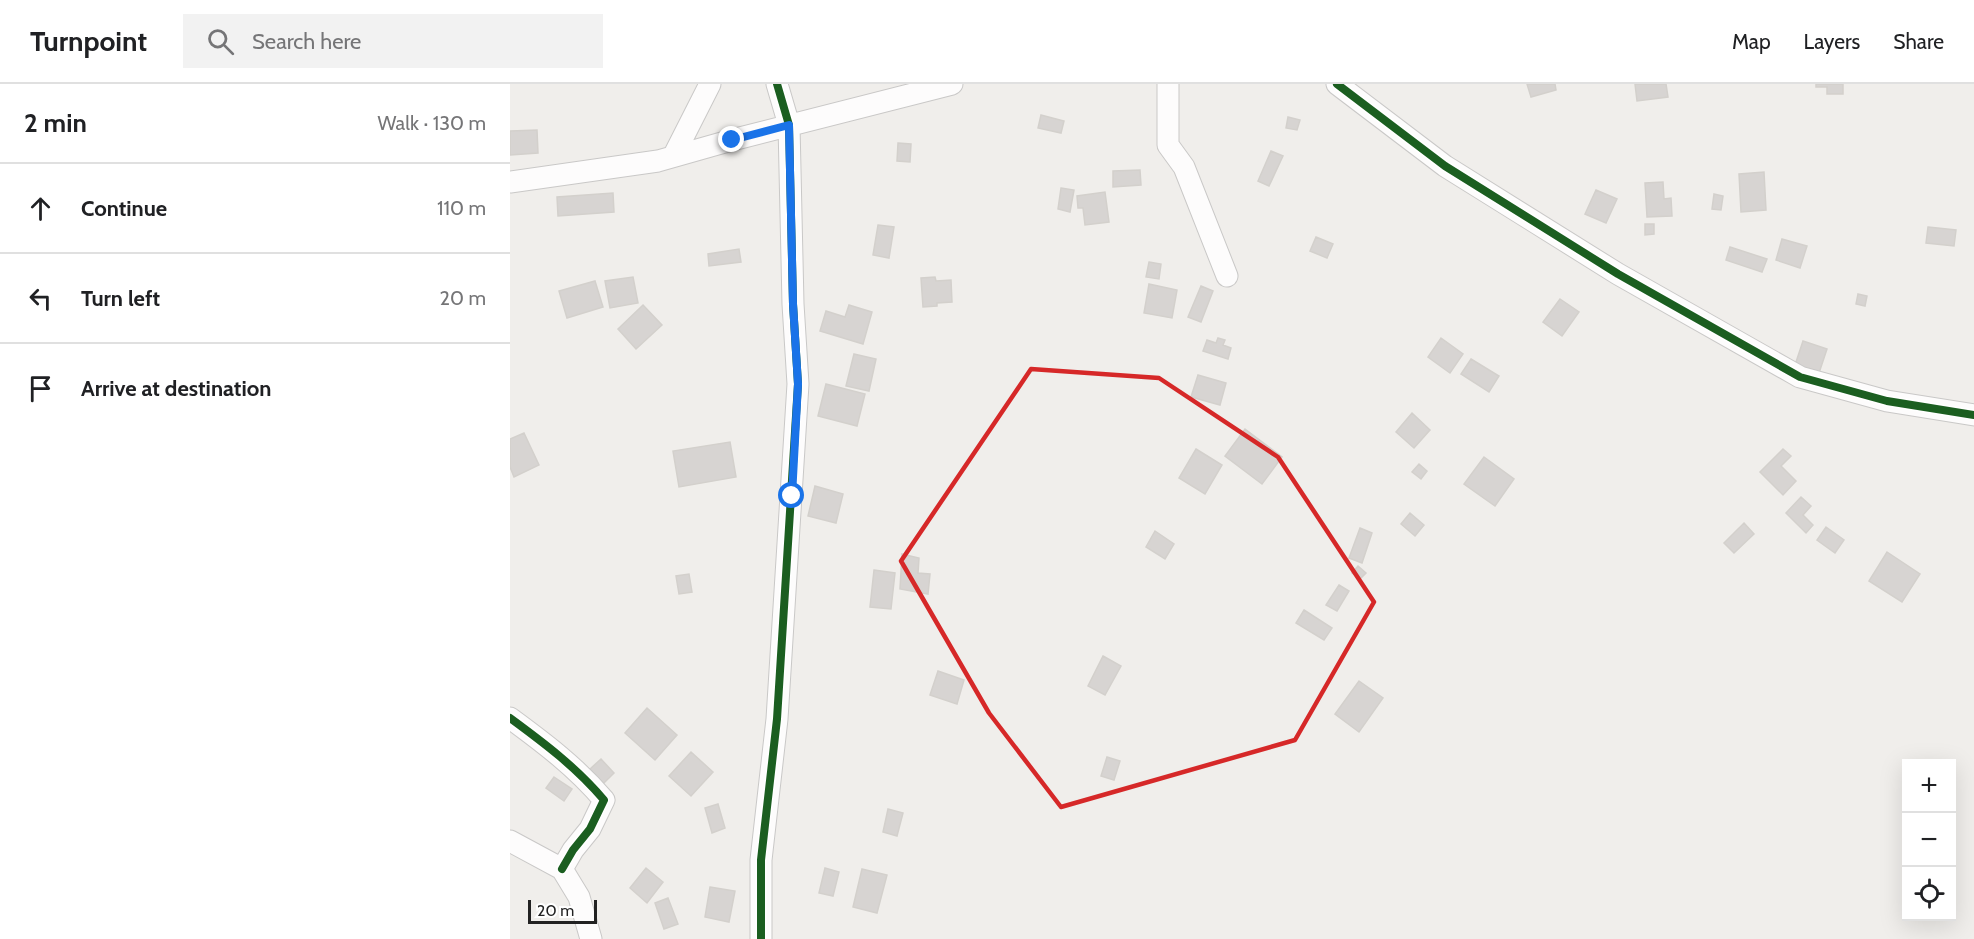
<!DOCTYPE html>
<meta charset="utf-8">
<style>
:root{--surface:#fff;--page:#f2f2f2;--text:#202124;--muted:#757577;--line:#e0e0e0}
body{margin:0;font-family:Cabin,sans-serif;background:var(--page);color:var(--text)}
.controls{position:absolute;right:18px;bottom:18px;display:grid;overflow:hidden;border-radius:0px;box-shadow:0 6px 24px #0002}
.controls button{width:54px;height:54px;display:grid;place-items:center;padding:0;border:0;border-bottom:2px solid var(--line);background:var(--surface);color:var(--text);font:30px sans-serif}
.scale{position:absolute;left:18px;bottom:15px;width:69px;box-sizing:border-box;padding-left:6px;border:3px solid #222;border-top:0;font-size:16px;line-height:21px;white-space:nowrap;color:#222;-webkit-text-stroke:4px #fff;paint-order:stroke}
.stop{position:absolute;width:18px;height:18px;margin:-14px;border:4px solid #1a73e8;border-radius:50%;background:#fff}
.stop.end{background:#1a73e8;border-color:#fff;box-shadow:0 2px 6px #0008}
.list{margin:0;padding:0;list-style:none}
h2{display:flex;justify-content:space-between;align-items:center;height:78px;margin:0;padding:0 24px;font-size:26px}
h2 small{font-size:20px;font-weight:400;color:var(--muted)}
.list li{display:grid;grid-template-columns:39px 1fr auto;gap:18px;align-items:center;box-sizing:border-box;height:90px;padding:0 24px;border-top:2px solid var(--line)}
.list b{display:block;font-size:22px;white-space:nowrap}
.list em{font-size:20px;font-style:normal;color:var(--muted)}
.icon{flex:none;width:33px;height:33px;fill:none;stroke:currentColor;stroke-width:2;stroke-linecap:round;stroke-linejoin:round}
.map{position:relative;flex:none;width:1464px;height:855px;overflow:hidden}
header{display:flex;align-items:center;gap:36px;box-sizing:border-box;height:84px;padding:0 30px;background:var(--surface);border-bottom:2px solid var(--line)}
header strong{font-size:28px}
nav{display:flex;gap:33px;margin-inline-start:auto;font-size:21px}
.search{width:420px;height:54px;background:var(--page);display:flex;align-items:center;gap:15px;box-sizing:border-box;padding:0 21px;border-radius:0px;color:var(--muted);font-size:22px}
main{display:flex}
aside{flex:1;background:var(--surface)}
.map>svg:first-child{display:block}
</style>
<header>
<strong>Turnpoint</strong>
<div class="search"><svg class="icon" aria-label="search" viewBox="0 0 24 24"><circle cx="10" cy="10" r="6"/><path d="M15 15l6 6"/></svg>Search here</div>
<nav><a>Map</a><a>Layers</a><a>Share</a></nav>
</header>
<main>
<aside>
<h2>2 min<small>Walk · 130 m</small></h2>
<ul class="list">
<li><svg class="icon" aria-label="ahead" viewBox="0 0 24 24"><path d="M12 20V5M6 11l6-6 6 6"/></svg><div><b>Continue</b></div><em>110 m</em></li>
<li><svg class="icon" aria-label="left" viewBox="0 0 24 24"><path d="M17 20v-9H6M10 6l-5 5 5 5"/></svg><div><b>Turn left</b></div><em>20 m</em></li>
<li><svg class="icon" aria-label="arrive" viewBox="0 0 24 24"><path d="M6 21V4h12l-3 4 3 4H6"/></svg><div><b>Arrive at destination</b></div></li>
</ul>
</aside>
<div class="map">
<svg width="1464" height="855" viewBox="0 0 1464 855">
<rect width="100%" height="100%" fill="#f0eeeb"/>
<!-- building -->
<path fill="#d7d4d2" stroke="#d3d0cc" stroke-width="1.5" d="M 1017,0 L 1045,0 L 1046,6 L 1021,13 Z
M 1125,0 L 1156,0 L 1158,13 L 1127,17 Z
M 1306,0 L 1333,0 L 1333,10 L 1317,10 L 1317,3 L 1306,3 Z
M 531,31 L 554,37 L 551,49 L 528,44 Z
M 778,33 L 790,36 L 787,46 L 776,44 Z
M 27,46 L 28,69 L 0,71 L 0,47 Z
M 388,59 L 401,60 L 400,78 L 387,77 Z
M 761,67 L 773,72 L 759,102 L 748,97 Z
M 630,86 L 631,101 L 603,103 L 603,87 Z
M 1254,88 L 1256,126 L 1231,128 L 1229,90 Z
M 1153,98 L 1154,115 L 1161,114 L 1162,132 L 1137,133 L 1135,99 Z
M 551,104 L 564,106 L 560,128 L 548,125 Z
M 1086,106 L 1107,115 L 1096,139 L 1075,130 Z
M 595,108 L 599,138 L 575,141 L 573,124 L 568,124 L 567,112 Z
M 103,109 L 104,128 L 48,132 L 47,113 Z
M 1204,110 L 1213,112 L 1211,126 L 1202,125 Z
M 1135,140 L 1144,140 L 1144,150 L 1135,151 Z
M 368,141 L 384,143 L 379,174 L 363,171 Z
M 1418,143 L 1446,146 L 1444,162 L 1416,159 Z
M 806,153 L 823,160 L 817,174 L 800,167 Z
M 1272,155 L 1297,162 L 1290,184 L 1266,176 Z
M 1220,163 L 1257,175 L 1252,188 L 1216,176 Z
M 229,165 L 231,178 L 199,182 L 198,170 Z
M 639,178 L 651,180 L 649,195 L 636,193 Z
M 123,193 L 128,219 L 100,224 L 95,197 Z
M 425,193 L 426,197 L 441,196 L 442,218 L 427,219 L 427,222 L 413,223 L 411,194 Z
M 85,197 L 93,223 L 57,234 L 49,207 Z
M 639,200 L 667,206 L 662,234 L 634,229 Z
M 691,202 L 703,207 L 691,238 L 678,233 Z
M 1348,210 L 1357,212 L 1355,222 L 1346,220 Z
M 1050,215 L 1069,228 L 1052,252 L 1033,238 Z
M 133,221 L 152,241 L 126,265 L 108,245 Z
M 339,221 L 362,228 L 353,260 L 310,247 L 316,227 L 335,233 Z
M 708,254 L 715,256 L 713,261 L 721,264 L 718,275 L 693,267 L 697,256 L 706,259 Z
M 931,254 L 953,270 L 940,289 L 918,273 Z
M 1293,257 L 1317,265 L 1309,289 L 1285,281 Z
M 344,270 L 366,275 L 359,307 L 336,302 Z
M 961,275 L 989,292 L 979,308 L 951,290 Z
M 688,291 L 716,299 L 710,321 L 681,313 Z
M 316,300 L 355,310 L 347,342 L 308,332 Z
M 902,329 L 920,346 L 904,364 L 886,348 Z
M 735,345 L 772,373 L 752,400 L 715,372 Z
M 14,349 L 29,381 L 4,393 L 0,383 L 0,355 Z
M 220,358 L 226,393 L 169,403 L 163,367 Z
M 686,365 L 712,381 L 695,410 L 669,394 Z
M 1273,365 L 1281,372 L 1271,382 L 1286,397 L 1273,411 L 1250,388 Z
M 974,373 L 1004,395 L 985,422 L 954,400 Z
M 909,380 L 917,387 L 911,395 L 902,388 Z
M 305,402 L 333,410 L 326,439 L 298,432 Z
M 1291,413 L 1301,422 L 1293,431 L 1303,441 L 1296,449 L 1276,429 Z
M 900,429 L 914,441 L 905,452 L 891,440 Z
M 1234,439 L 1244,450 L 1224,469 L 1214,459 Z
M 1316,443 L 1334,456 L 1325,469 L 1307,456 Z
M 850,444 L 862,449 L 852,479 L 839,474 Z
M 645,447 L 664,460 L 655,475 L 636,463 Z
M 1377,468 L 1410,490 L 1392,518 L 1359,497 Z
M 392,470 L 409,474 L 408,489 L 420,490 L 418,510 L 390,505 Z
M 848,482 L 856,489 L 850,495 L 842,489 Z
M 364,486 L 385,489 L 381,525 L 360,523 Z
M 179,490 L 182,508 L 169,510 L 166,492 Z
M 829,501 L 839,507 L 827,527 L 816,521 Z
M 794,526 L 822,544 L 814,556 L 786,539 Z
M 593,572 L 611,582 L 595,611 L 578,602 Z
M 428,587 L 454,596 L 447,620 L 420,611 Z
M 849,597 L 873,614 L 849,648 L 825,630 Z
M 137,624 L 167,651 L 145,676 L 115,649 Z
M 181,668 L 203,688 L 181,712 L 159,692 Z
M 597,673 L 610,677 L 604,696 L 591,692 Z
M 91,675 L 104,689 L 93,700 L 80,685 Z
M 44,693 L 62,705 L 54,717 L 36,704 Z
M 208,720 L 215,744 L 202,749 L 195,724 Z
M 378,725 L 393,729 L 387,752 L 373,748 Z
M 136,784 L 153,798 L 137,819 L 120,804 Z
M 315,784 L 329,788 L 323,812 L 309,809 Z
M 352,785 L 377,791 L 367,829 L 343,823 Z
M 200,803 L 225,807 L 219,838 L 195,833 Z
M 158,814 L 168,840 L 154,845 L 145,819 Z"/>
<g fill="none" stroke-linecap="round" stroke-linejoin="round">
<defs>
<path id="minor" d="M 658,0 L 658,61 L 674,83 L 717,192
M 827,0 L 935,82 L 1108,190 L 1290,293 L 1377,317 L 1464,331
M 164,71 L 200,0
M 0,98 L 148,77 L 222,56 L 442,0
M 0,634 C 34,659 66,683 94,716 L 80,745 L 63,766 L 52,785
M 0,757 L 52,785 L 69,813 L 81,855
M 251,855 L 251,776 L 267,635 L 288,300 L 283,220 L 279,41 L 267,0"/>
</defs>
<!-- minor casing -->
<use href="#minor" stroke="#c9c8c7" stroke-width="23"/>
<!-- minor -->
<use href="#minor" stroke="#fdfcfc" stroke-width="21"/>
<defs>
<path id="cycleway" d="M 827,0 L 935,82 L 1108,190 L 1290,293 L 1377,317 L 1464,331
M 0,634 C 34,659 66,683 94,716 L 80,745 L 63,766 L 52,785
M 251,855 L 251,776 L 267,635 L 288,300 L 283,220 L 279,41 L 267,0"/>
</defs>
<!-- cycleway casing -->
<use href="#cycleway" stroke="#fff" stroke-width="11"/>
<!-- cycleway -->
<use href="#cycleway" stroke="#1b5e20" stroke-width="8"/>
</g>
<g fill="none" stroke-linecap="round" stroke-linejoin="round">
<!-- route -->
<path stroke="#1a73e8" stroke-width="8" d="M 222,56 L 279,41 L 283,220 L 288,300 L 282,412"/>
</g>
<!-- marked area -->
<path fill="none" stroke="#d62828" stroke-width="4.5" stroke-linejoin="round" d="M 521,285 L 649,294 L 768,373 L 864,518 L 785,656 L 551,723 L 479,629 L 391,477 Z"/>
</svg>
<div class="controls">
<button>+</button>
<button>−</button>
<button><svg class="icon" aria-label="locate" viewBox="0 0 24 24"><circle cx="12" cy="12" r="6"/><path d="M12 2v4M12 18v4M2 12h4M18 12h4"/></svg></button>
</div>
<div class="scale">20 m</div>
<div class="stop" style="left:282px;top:412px"></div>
<div class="stop end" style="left:222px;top:56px"></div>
</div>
</main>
